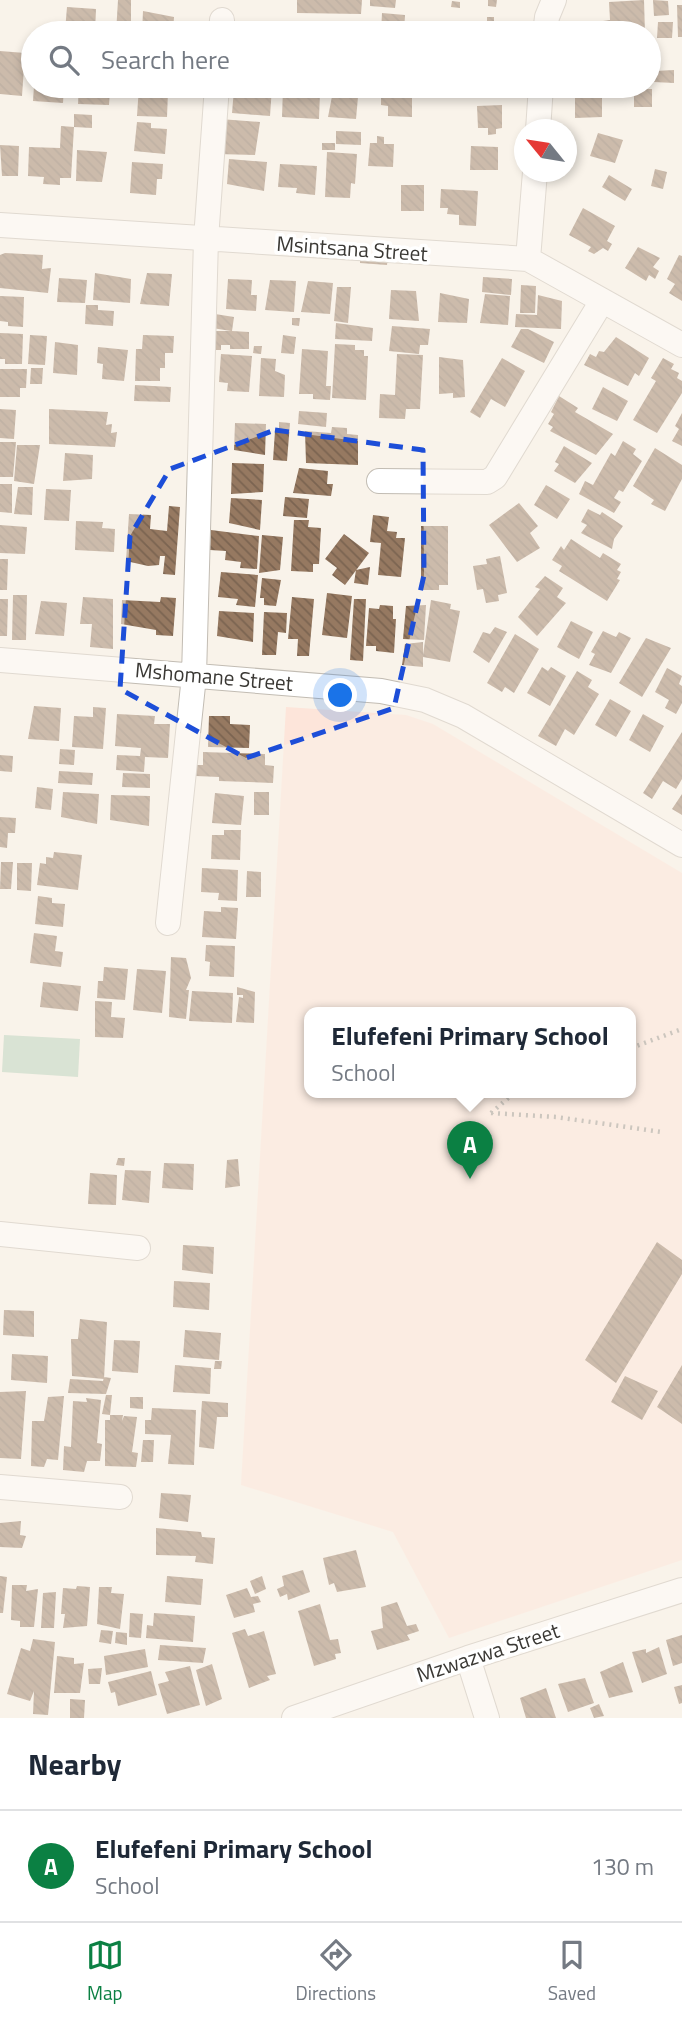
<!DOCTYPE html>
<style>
:root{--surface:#fff;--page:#f6f6f7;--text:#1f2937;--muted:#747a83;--line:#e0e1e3;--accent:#0b8043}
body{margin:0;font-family:"Titillium Web",sans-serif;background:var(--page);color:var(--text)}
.compass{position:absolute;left:514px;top:119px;width:63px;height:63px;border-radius:50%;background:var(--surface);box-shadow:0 4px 10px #0003;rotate:300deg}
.you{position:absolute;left:341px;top:696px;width:24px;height:24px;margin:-18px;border:5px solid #fff;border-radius:50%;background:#1a73e8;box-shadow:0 0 0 10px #1a73e833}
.badge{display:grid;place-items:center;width:46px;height:46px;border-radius:50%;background:var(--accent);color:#fff;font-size:23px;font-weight:700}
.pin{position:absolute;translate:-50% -58px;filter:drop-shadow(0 2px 4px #0008)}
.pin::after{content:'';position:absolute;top:37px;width:24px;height:21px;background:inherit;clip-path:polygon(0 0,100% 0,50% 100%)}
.popup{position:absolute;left:304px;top:1007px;width:332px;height:91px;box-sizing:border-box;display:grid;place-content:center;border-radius:14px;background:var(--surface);filter:drop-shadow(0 2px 5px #0005);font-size:23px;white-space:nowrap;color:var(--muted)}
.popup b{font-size:26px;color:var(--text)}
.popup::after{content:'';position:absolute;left:50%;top:100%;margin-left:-14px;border:14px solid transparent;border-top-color:var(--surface)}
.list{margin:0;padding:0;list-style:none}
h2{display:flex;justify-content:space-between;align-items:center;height:91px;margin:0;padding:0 28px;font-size:30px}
h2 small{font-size:23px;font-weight:400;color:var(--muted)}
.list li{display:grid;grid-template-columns:46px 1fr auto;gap:21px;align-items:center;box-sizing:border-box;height:112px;padding:0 28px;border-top:2px solid var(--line)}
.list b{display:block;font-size:26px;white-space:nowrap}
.list p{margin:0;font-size:23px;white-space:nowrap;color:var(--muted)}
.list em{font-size:23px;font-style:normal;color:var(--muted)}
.icon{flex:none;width:38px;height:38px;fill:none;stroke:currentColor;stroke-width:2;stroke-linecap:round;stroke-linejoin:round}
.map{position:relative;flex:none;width:682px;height:1718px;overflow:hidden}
.search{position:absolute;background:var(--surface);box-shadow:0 4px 10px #0003;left:21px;right:21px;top:21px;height:77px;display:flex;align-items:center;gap:18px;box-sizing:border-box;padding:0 24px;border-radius:38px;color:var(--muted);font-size:26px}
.sheet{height:203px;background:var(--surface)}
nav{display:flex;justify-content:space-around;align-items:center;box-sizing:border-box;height:98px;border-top:2px solid var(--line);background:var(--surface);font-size:19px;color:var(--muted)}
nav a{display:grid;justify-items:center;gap:4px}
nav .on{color:var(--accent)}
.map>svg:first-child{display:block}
</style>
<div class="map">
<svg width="682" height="1718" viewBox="0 0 682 1718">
<defs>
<pattern id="building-back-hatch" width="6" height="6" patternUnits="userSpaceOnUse" patternTransform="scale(1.75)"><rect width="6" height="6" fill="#967961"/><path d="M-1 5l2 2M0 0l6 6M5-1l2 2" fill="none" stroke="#7b6451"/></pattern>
</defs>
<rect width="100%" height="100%" fill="#f9f3ea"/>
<!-- education -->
<path fill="#fde5da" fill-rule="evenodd" d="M 286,707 L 406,715 L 433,724 L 682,873 L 682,1560 L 449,1638 L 393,1532 L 241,1485 ZM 309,1013 L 631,1013 L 631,1093 L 309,1093 Z"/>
<!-- pitch -->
<path fill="#b1d0ba" d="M 4,1035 L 80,1039 L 78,1077 L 2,1072 Z"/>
<!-- building -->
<path fill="url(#building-back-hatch)" d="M 118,0 L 131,0 L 131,33 L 116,33 Z
M 297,0 L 362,0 L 361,14 L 297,13 Z
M 370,0 L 396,0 L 395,8 L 370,6 Z
M 488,0 L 497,0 L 496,7 L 488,6 Z
M 644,0 L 645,33 L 604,33 L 603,21 L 610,20 L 609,2 Z
M 653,0 L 668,1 L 669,15 L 654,16 Z
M 452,1 L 460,2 L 460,8 L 451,7 Z
M 677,5 L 682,5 L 682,37 L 678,37 Z
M 67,7 L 96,9 L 95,33 L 65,31 Z
M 143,11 L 174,17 L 173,33 L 142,33 Z
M 382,13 L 405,15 L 404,33 L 381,33 Z
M 487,17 L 494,17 L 494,24 L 500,24 L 500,33 L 474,33 L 474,22 L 487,23 Z
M 658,22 L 673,22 L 672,38 L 657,38 Z
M 314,23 L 344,24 L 344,33 L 313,33 Z
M 599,25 L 599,33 L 569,33 L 569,28 Z
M 0,51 L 25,53 L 22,96 L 0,94 Z
M 674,70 L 674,83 L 654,82 L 655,71 Z
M 34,86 L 64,86 L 63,103 L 33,101 Z
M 79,86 L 105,86 L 105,90 L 110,90 L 109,105 L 78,104 Z
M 139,86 L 168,92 L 167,117 L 137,116 Z
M 253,86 L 272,87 L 270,116 L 232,113 L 234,89 L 253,90 Z
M 334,86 L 359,86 L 356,119 L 328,117 Z
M 283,88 L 320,93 L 319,119 L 282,117 Z
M 634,89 L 652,89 L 652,107 L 634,107 Z
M 389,91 L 412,91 L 412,117 L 388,116 L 388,106 L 381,105 L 381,96 L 389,96 Z
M 575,94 L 602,94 L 602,117 L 575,118 Z
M 502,105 L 502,128 L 496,129 L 496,134 L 488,135 L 488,128 L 478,128 L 477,106 Z
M 74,114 L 92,115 L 92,128 L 74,127 Z
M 220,119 L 260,122 L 255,155 L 217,154 Z
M 137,122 L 151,123 L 151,128 L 167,129 L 165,154 L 134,151 Z
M 61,126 L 74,127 L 71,178 L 60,178 L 60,185 L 43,184 L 44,177 L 28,176 L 29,147 L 60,148 Z
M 336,131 L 361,132 L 361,145 L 336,144 Z
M 598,133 L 623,140 L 615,163 L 590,156 Z
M 377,136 L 384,137 L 384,144 L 394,144 L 393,167 L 368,166 L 370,143 L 377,143 Z
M 322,143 L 335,143 L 335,150 L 322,150 Z
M 0,145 L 19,146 L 18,176 L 2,176 Z
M 471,146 L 498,147 L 498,170 L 470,170 Z
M 77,150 L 107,152 L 102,182 L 76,181 Z
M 327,152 L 357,154 L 355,184 L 351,183 L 350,198 L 325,197 Z
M 229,159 L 267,162 L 264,191 L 227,184 Z
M 132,162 L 163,164 L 162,179 L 157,179 L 156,195 L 130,193 Z
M 280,164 L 317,166 L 315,195 L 296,193 L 297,188 L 278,187 Z
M 655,169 L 667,172 L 663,189 L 651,186 Z
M 609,175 L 632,189 L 625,201 L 602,187 Z
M 401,185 L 424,185 L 424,211 L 401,211 Z
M 441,189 L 478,191 L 476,226 L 459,225 L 459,215 L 447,214 L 448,208 L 440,208 Z
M 583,208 L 615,226 L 607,241 L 612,244 L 608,251 L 603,248 L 594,254 L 588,251 L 591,247 L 569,235 Z
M 638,247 L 660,258 L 653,267 L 659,271 L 655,279 L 649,275 L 646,281 L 625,268 Z
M 5,253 L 43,255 L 42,269 L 51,268 L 48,293 L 0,288 L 0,255 Z
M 360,254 L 388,256 L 387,265 L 360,263 Z
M 679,255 L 682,256 L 682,301 L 669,293 L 675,284 L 667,279 Z
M 95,273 L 131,279 L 130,303 L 93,300 Z
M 147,273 L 172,274 L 169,306 L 140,304 Z
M 483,277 L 512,279 L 511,295 L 482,292 Z
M 59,278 L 87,280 L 85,303 L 57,302 Z
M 228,279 L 252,280 L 251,295 L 257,295 L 256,311 L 226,309 Z
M 270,280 L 296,281 L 294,312 L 265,310 Z
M 308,281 L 333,283 L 330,314 L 301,312 Z
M 521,285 L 536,286 L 535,313 L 520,313 Z
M 337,287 L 351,287 L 348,323 L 334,321 Z
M 391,290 L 416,291 L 419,321 L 389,319 Z
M 440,293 L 469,299 L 467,323 L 438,322 Z
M 485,294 L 510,296 L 508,325 L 480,323 Z
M 538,295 L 562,301 L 561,329 L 515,327 L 516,314 L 537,315 Z
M 0,296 L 24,297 L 23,327 L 8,326 L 8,322 L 0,321 Z
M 86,305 L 98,305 L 98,310 L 114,311 L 113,326 L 85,324 Z
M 215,314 L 234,317 L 232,331 L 249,332 L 249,349 L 230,349 L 230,345 L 221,345 L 221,350 L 215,350 L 215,331 L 231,331 L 212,328 Z
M 292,318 L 300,318 L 299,326 L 292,325 Z
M 336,323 L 373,328 L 372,341 L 335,339 Z
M 392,326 L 430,329 L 428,345 L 420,345 L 419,354 L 389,351 Z
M 521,329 L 528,329 L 554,342 L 544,363 L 511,347 Z
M 0,333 L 23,334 L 22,364 L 5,364 L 5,359 L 0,359 Z
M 30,335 L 47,336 L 45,365 L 28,364 Z
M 143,335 L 174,336 L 173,353 L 165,353 L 165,368 L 160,368 L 160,381 L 135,381 L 136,349 L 142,349 Z
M 283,335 L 296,337 L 294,354 L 281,353 Z
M 616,337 L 649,358 L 639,376 L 635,373 L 628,386 L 584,365 L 590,354 L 596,357 L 599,351 L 604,352 Z
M 55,342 L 78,345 L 77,375 L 53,373 Z
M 335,344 L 355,345 L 355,350 L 364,350 L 364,356 L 368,356 L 366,400 L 332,398 Z
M 254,346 L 262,346 L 261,354 L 253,353 Z
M 98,347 L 128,350 L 124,381 L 102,379 L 103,364 L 97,363 Z
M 302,349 L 328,351 L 326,386 L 331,386 L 330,400 L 313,399 L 313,394 L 299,394 Z
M 221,354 L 252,356 L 249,392 L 227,391 L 228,383 L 219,382 Z
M 397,354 L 423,355 L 420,409 L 406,409 L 405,419 L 379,418 L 380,394 L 395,395 Z
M 439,357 L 463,360 L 465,397 L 453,398 L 453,393 L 439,394 Z
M 261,358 L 276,359 L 275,371 L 285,375 L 284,397 L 259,396 Z
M 502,358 L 525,371 L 505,407 L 491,399 L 480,418 L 470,412 Z
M 663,358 L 674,364 L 671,369 L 679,373 L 677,378 L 682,381 L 682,393 L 657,433 L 633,420 L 656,381 L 651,378 Z
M 31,368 L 43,368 L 42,384 L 30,384 Z
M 0,369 L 27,369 L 26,388 L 20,388 L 20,397 L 0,397 Z
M 135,385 L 171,387 L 170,402 L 134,401 Z
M 603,387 L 628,401 L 617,421 L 592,409 Z
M 559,396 L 578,408 L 575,412 L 613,434 L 596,455 L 550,431 L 553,427 L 548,424 L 554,414 L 551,412 Z
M 0,409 L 16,410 L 14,439 L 0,438 Z
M 49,409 L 108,412 L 106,425 L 112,424 L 111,433 L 117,432 L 115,447 L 49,444 Z
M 299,411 L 327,413 L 326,427 L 298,424 Z
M 682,413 L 682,446 L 672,441 L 679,429 L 675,426 Z
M 279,422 L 290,423 L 287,461 L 273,460 L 275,431 L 279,431 Z
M 235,423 L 266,424 L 265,455 L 234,450 Z
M 332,427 L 347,428 L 347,434 L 358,435 L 358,465 L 306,463 L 305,431 L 331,433 Z
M 623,441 L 636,449 L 633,454 L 642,461 L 623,492 L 619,490 L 614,498 L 621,502 L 614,513 L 579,494 L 585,481 L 593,485 L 611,453 L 615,456 Z
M 0,442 L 16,442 L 13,477 L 0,477 Z
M 17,445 L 40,445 L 34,484 L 14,481 Z
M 564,446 L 592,463 L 575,483 L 554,471 L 559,464 L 555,462 Z
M 655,448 L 682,465 L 682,479 L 665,511 L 651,504 L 654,500 L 633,486 Z
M 65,453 L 93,455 L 92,479 L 63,481 Z
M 232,463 L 264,464 L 263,492 L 231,494 Z
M 299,468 L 328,471 L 327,484 L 333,484 L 331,496 L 293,493 Z
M 0,484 L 12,484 L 12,513 L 0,512 Z
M 546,485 L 570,499 L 557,519 L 534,505 Z
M 18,487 L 33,487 L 32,515 L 14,514 Z
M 46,489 L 71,490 L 69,521 L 44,520 Z
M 285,497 L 309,499 L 307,518 L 283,516 Z
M 231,498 L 262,500 L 260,530 L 229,523 Z
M 519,503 L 538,526 L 530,533 L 540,548 L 517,562 L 489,525 Z
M 169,506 L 180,507 L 175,575 L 163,574 L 165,556 L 160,556 L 159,565 L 148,566 L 126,561 L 129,514 L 151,515 L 150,529 L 167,531 Z
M 588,509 L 600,515 L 602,512 L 623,526 L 614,539 L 612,549 L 581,533 L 587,525 L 581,522 Z
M 373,515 L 389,517 L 387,531 L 397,532 L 396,538 L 405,538 L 401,577 L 378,575 L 381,543 L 370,542 Z
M 294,520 L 309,520 L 308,527 L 321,528 L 319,564 L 313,564 L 313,572 L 291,571 Z
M 76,521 L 103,522 L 102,528 L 115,529 L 114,552 L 75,550 Z
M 0,525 L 27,527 L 25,554 L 0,553 Z
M 421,526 L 448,526 L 448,585 L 439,585 L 439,590 L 421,590 Z
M 211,530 L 259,536 L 257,569 L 240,568 L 241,562 L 225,560 L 226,551 L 210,550 Z
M 344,534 L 369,553 L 345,585 L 332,575 L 337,568 L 325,559 Z
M 262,535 L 283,537 L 280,570 L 259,573 Z
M 571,539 L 600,558 L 603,553 L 621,564 L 617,570 L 621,572 L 617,579 L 620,580 L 607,601 L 559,571 L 562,566 L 552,560 L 561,546 L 564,550 Z
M 500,556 L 507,593 L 498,595 L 499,601 L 486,603 L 483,589 L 477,590 L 473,566 L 487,564 L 486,559 Z
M 0,559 L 8,559 L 7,590 L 0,590 Z
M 370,567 L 368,585 L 354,583 L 356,570 Z
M 221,572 L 258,575 L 255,607 L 236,605 L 238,599 L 218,597 Z
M 545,576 L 563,588 L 557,597 L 566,603 L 537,636 L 518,617 L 540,589 L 535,587 Z
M 262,578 L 281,580 L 276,606 L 264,605 L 264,598 L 260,598 Z
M 327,593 L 352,596 L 347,638 L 322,635 Z
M 13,595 L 27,595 L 26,640 L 12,640 Z
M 83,597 L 113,599 L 113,649 L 90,647 L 92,624 L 80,624 Z
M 161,597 L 176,598 L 173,636 L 156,635 L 156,630 L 121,624 L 122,600 L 160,602 Z
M 292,597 L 314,599 L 309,656 L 297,656 L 298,639 L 288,639 Z
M 0,599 L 8,599 L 7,636 L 0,636 Z
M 354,599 L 366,599 L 363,661 L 350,660 Z
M 431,600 L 451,604 L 450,609 L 460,611 L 450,662 L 423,657 L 423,667 L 402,665 L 405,644 L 423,642 L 423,655 Z
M 41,601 L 67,603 L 64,636 L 35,634 Z
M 380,605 L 393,606 L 393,619 L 396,619 L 394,653 L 376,651 L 376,646 L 366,646 L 369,608 L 379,609 Z
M 426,605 L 424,640 L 403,639 L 406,606 Z
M 219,611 L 254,613 L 253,642 L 217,636 Z
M 264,612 L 287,613 L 286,633 L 278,632 L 276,655 L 262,655 Z
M 571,621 L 593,632 L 579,659 L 557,647 Z
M 495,627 L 507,632 L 489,663 L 473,652 L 483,632 L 490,634 Z
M 603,631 L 616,637 L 619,632 L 631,638 L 611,673 L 589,665 L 595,654 L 591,652 Z
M 515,634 L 539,649 L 514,693 L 505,687 L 502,692 L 487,683 Z
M 646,638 L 671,648 L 642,697 L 619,683 Z
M 542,667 L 548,671 L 551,667 L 566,676 L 550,706 L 527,693 Z
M 667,668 L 682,676 L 679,684 L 682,686 L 682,703 L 676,714 L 665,708 L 669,700 L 655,692 Z
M 577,671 L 592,680 L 588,687 L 599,694 L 574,735 L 565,729 L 556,746 L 538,736 Z
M 610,699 L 631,711 L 616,737 L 595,725 Z
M 34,706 L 61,708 L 59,741 L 28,739 Z
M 93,707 L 106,708 L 103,749 L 72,747 L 74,716 L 93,717 Z
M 117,714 L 155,716 L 154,724 L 170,724 L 168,758 L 145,757 L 144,772 L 116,770 L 117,755 L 140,756 L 141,748 L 115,746 Z
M 643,714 L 664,726 L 650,752 L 629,740 Z
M 209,716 L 230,716 L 230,724 L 250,725 L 249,748 L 208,747 Z
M 682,732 L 682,779 L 676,789 L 663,781 L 652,799 L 643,793 Z
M 60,749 L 75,750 L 74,765 L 59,764 Z
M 203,752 L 265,754 L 265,765 L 274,766 L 273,783 L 219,781 L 219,777 L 196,776 L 197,765 L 203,765 Z
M 0,755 L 13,756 L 12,772 L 0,771 Z
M 59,771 L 93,773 L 92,785 L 58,783 Z
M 123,773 L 150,774 L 150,788 L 122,787 Z
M 37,787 L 53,789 L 51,810 L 35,808 Z
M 63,792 L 99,794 L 97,824 L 61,817 Z
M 254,792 L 269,792 L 269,815 L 254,815 Z
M 215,793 L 244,796 L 241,825 L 212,823 Z
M 682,794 L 682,815 L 672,809 Z
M 111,795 L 150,796 L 149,826 L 110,820 Z
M 0,817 L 16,818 L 15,833 L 8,833 L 7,848 L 0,847 Z
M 224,830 L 241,830 L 240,860 L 211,859 L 212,835 L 224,835 Z
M 54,852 L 82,855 L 78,890 L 37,885 L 40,863 L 46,864 L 46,857 L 53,858 Z
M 1,862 L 13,862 L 11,889 L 0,889 Z
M 17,863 L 32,863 L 31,891 L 17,890 Z
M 202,868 L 238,870 L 237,901 L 218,900 L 219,893 L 201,892 Z
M 247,871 L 261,872 L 261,897 L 246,897 Z
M 38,896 L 52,898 L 52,903 L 65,904 L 63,927 L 35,924 Z
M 221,907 L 238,908 L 236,939 L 202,937 L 204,911 L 221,912 Z
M 34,933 L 57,936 L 55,951 L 63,952 L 61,967 L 30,963 Z
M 206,945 L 235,946 L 234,977 L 209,976 L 210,962 L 205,961 Z
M 171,957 L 186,958 L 191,978 L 186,990 L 189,990 L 186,1019 L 169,1017 Z
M 104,967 L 128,969 L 125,1000 L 97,998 L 98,981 L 103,981 Z
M 137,969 L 166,971 L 162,1013 L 133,1010 Z
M 43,982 L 81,986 L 78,1011 L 40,1007 Z
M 237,987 L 255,992 L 254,1023 L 236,1022 L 239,997 L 243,998 L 243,995 L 237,995 Z
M 192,991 L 233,993 L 232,1023 L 189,1021 Z
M 95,1001 L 112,1002 L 111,1017 L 125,1018 L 123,1038 L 95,1037 Z
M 118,1158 L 125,1158 L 124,1166 L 116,1165 Z
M 238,1159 L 240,1186 L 225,1188 L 227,1160 Z
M 164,1163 L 194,1164 L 193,1190 L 162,1188 Z
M 125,1170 L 151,1171 L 149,1203 L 122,1200 Z
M 90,1173 L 117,1175 L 116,1205 L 88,1204 Z
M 657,1242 L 682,1260 L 682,1274 L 616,1383 L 585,1360 Z
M 183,1245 L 214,1247 L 213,1274 L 182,1270 Z
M 174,1281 L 210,1283 L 209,1310 L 173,1307 Z
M 4,1310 L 34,1311 L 34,1337 L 3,1335 Z
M 80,1319 L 107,1322 L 104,1379 L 72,1376 L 71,1339 L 78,1339 Z
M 185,1330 L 221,1333 L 219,1360 L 183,1357 Z
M 114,1340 L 140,1341 L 138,1373 L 112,1371 Z
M 12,1354 L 48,1356 L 47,1383 L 11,1380 Z
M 215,1361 L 222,1361 L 221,1369 L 214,1369 Z
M 175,1365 L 211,1368 L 210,1394 L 173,1392 Z
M 682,1365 L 682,1424 L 657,1407 Z
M 625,1376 L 658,1391 L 642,1420 L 611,1402 Z
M 104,1377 L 111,1378 L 106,1394 L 68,1393 L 70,1379 L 103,1381 Z
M 26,1391 L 21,1459 L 0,1458 L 0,1392 Z
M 106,1395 L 112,1395 L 110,1415 L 102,1414 Z
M 64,1396 L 58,1460 L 47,1459 L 44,1467 L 31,1466 L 32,1421 L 44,1421 L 48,1397 Z
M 130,1397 L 143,1397 L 143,1409 L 130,1408 Z
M 86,1398 L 101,1400 L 97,1443 L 102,1444 L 100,1461 L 87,1461 L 84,1472 L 63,1470 L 64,1446 L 71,1447 L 73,1401 L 87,1402 Z
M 202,1401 L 228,1403 L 228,1417 L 217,1417 L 214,1449 L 199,1447 Z
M 152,1408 L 196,1410 L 194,1465 L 168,1464 L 171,1435 L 145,1434 L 145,1420 L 151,1420 Z
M 110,1415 L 123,1415 L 122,1421 L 124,1416 L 137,1417 L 132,1452 L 138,1453 L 136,1467 L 105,1466 L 105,1420 L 110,1420 Z
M 143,1440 L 154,1440 L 153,1462 L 141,1462 Z
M 161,1493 L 191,1495 L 188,1522 L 159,1518 Z
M 21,1521 L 20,1535 L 26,1536 L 22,1548 L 0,1547 L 0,1523 Z
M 156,1528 L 201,1532 L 202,1537 L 215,1538 L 213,1564 L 195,1562 L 196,1556 L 156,1555 Z
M 356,1550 L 366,1587 L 337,1592 L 334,1583 L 329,1585 L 323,1558 Z
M 303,1570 L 310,1592 L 288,1600 L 287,1594 L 280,1597 L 277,1589 L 284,1586 L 282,1576 Z
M 0,1576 L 7,1577 L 3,1613 L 0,1613 Z
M 167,1576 L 203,1579 L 201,1605 L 165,1602 Z
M 262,1576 L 266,1589 L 255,1594 L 250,1581 Z
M 12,1585 L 27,1585 L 26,1591 L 38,1589 L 34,1627 L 20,1627 L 20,1621 L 11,1620 Z
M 77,1586 L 90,1587 L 87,1626 L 63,1628 L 65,1614 L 61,1614 L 63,1588 L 76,1589 Z
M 99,1587 L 112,1587 L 111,1593 L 124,1594 L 120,1629 L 97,1624 Z
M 247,1588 L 251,1597 L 258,1596 L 261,1602 L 253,1604 L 255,1612 L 234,1618 L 226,1595 Z
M 56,1592 L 54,1628 L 41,1628 L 43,1593 Z
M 397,1602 L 407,1626 L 416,1624 L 419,1631 L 407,1635 L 410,1640 L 377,1650 L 371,1631 L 383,1628 L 381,1607 Z
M 320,1604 L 330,1640 L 338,1639 L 341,1653 L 335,1654 L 336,1659 L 314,1666 L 298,1611 Z
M 130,1613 L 143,1614 L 141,1638 L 129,1637 Z
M 154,1613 L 195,1616 L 193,1642 L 146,1638 L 147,1625 L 153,1626 Z
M 245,1629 L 248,1636 L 264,1631 L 276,1674 L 267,1676 L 270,1680 L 249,1688 L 232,1633 Z
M 101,1630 L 113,1631 L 111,1644 L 99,1642 Z
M 116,1632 L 127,1633 L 127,1645 L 115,1643 Z
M 682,1635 L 682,1663 L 673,1666 L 666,1640 Z
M 33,1639 L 55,1642 L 48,1715 L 33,1714 L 34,1691 L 30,1701 L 7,1694 L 21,1648 L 30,1651 Z
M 160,1645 L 206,1648 L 203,1663 L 158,1660 Z
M 659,1647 L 667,1674 L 642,1683 L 632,1652 L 646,1649 L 646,1653 Z
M 145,1649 L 148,1667 L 106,1675 L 104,1656 Z
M 57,1656 L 74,1658 L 74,1664 L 84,1663 L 80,1693 L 54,1693 Z
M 623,1662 L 633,1692 L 609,1698 L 600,1672 Z
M 212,1664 L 222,1699 L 206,1706 L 196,1670 Z
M 190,1666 L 200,1705 L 167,1714 L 158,1684 L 169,1681 L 165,1672 Z
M 102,1668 L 100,1684 L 89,1684 L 88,1669 Z
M 151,1671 L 157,1695 L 118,1706 L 115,1692 L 111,1693 L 108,1682 Z
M 585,1678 L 594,1703 L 568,1712 L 558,1684 Z
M 682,1685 L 682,1703 L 679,1704 L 674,1687 Z
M 546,1688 L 556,1718 L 526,1718 L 520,1698 Z
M 70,1699 L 85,1700 L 84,1718 L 70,1718 Z
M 599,1704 L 604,1716 L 594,1718 L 590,1708 Z"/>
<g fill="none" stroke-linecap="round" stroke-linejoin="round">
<defs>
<path id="minor" d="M 221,33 L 222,20
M 545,33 L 547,17 L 554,0
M 538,130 L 541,86
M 0,225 L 528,259 L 682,345
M 528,259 L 535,172
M 379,481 L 487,482 L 495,477 L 602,301
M 0,660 L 381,691 L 425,700 L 463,716 L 682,845
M 168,923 L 194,676 L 206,239 L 217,86
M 0,1234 L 138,1248
M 0,1487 L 120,1497
M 468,1658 L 487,1718
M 294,1718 L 468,1658 L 682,1590"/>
</defs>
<!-- minor casing -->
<use href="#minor" stroke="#c2bcb3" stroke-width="26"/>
<!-- path -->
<path stroke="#94908a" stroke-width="4.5" stroke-dasharray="2 5" stroke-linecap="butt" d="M 631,1048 L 682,1029
M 491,1113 L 556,1117 L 662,1132
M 491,1113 L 514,1093"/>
<!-- minor -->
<use href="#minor" stroke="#fff" stroke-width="24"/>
</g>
<!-- marked area -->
<path d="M0 0H682V1718H0ZM 275,430 L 423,450 L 424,575 L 394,708 L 246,758 L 120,689 L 130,536 L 170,469 Z" fill="#f9f3ea" fill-opacity=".55" fill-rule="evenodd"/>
<path fill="none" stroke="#1d4ed8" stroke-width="5" stroke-dasharray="14 9" stroke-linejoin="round" d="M 275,430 L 423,450 L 424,575 L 394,708 L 246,758 L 120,689 L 130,536 L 170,469 Z"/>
<g text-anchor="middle" stroke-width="7" stroke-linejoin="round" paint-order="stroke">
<!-- street labels -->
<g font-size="21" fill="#3a3834" stroke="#fff">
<text transform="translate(352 249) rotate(4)" y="7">Msintsana Street</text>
<text transform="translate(214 677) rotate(5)" y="7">Mshomane Street</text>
<text transform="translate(488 1653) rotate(-18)" y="7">Mzwazwa Street</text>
</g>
</g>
</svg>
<svg class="compass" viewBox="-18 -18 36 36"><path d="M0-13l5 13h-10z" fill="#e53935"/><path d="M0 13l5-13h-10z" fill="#747a83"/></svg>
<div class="you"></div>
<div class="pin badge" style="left:470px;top:1179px">A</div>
<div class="popup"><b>Elufefeni Primary School</b>School</div>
<div class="search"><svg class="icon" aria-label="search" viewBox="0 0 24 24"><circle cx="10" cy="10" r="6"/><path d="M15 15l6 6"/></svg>Search here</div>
</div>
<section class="sheet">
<h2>Nearby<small></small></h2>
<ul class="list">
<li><span class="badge">A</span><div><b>Elufefeni Primary School</b><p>School</p></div><em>130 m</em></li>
</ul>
</section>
<nav>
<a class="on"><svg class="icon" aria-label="map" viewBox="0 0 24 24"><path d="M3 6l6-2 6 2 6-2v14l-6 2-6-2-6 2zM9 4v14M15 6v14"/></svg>Map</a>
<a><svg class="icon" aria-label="directions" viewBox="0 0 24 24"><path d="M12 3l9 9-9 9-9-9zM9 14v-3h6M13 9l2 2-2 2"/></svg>Directions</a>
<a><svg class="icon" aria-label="saved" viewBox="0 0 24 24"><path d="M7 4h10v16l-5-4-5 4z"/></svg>Saved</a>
</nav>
